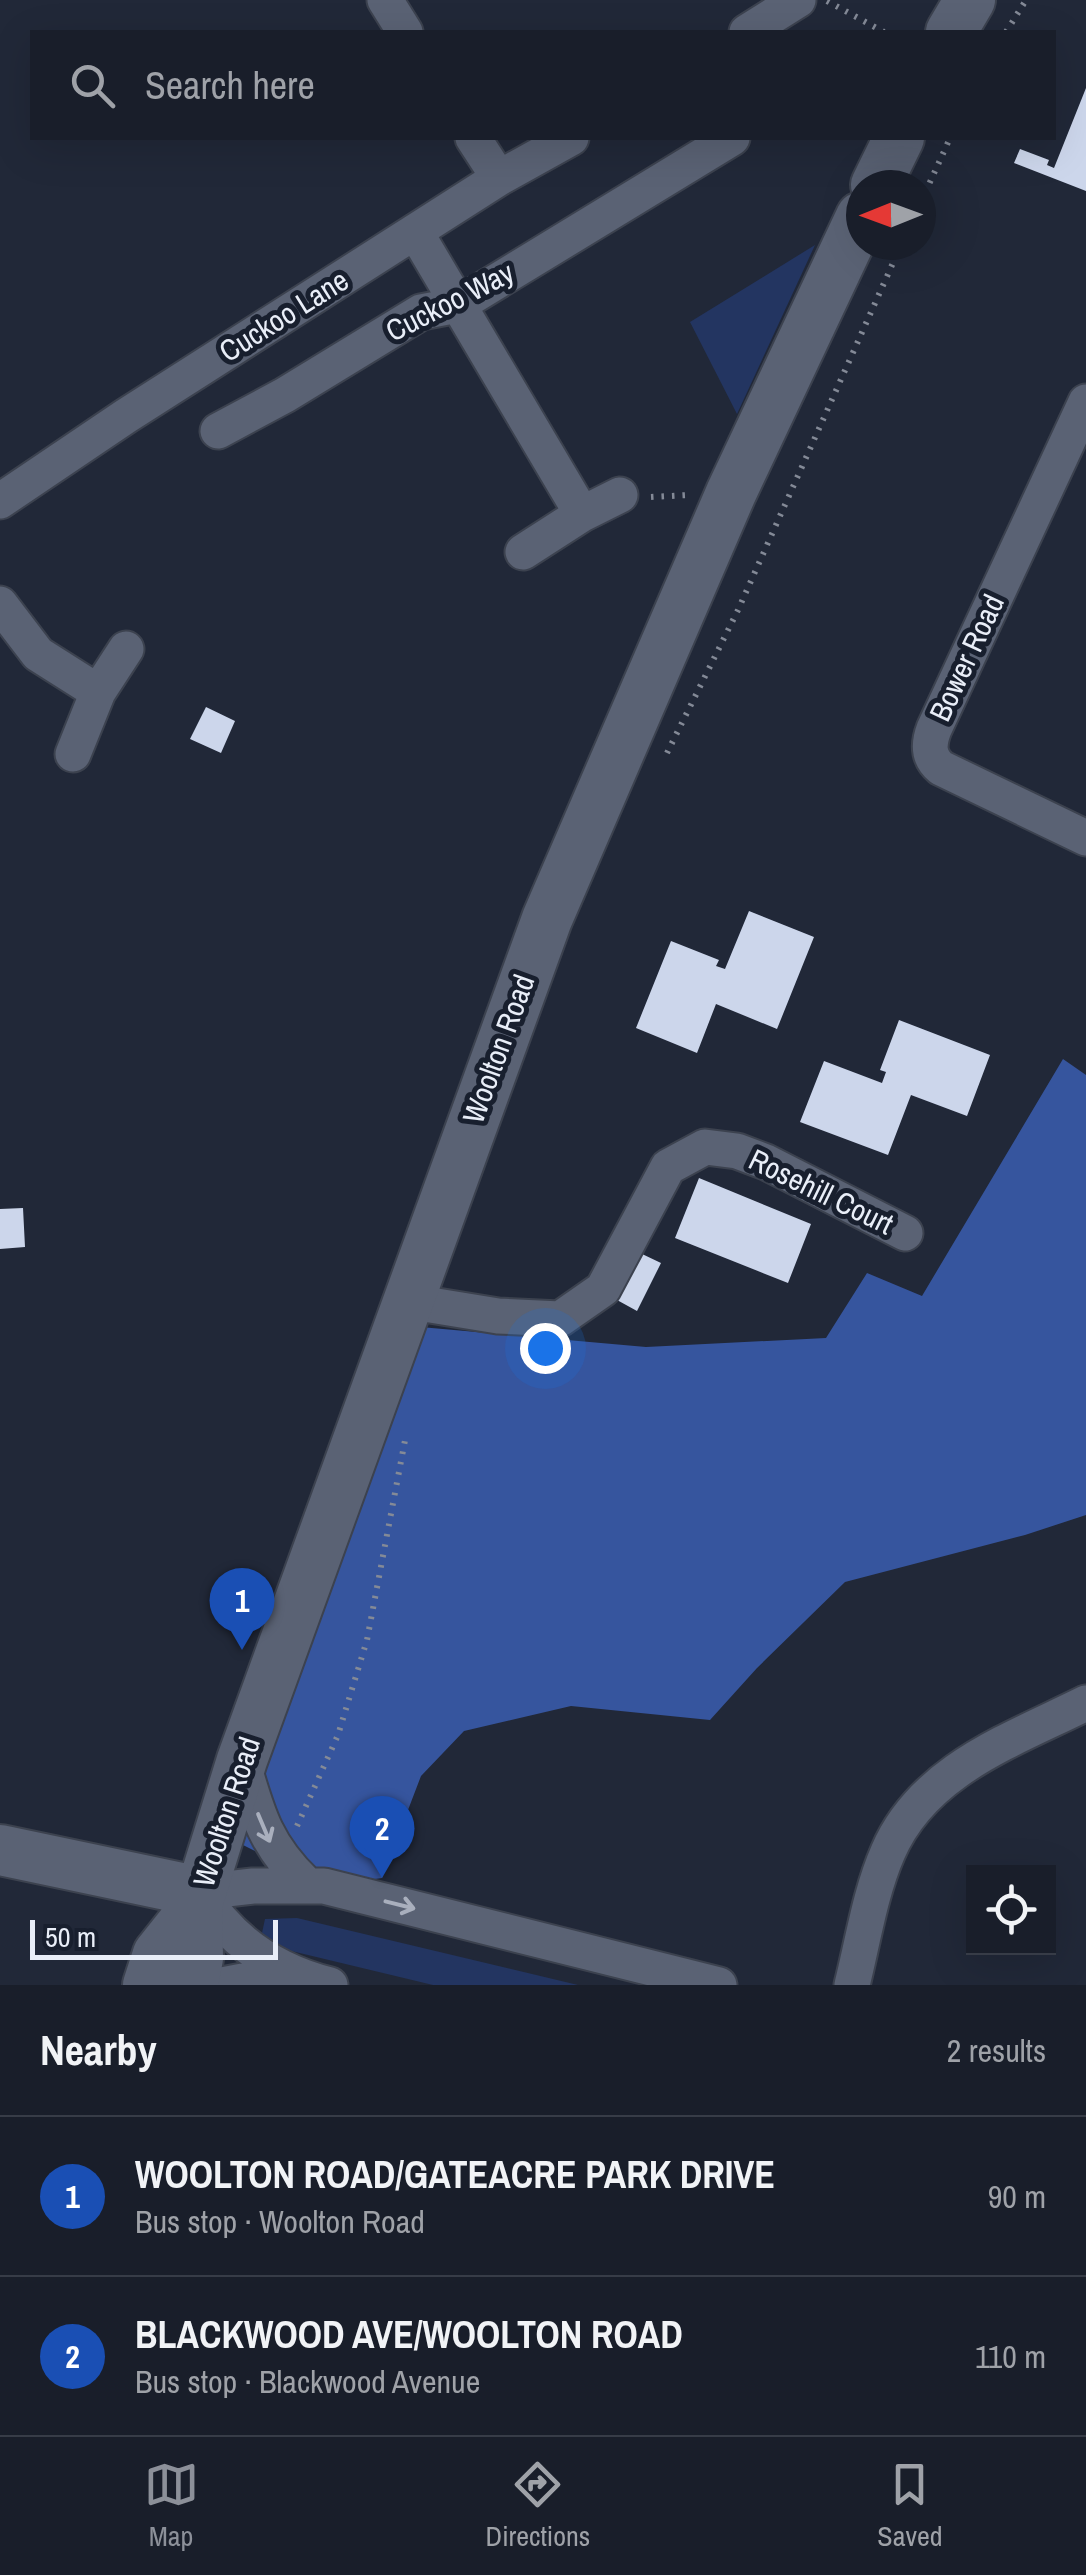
<!DOCTYPE html>
<meta charset="utf-8">
<style>
:root{--surface:#191e2a;--page:#262b36;--text:#f1f3f6;--muted:#9fa2a8;--line:#373c47;--accent:#8c9099}
body{margin:0;font-family:"Archivo Narrow",sans-serif;background:var(--page);color:var(--text)}
.controls{position:absolute;right:30px;bottom:30px;display:grid;overflow:hidden;border-radius:0px;box-shadow:0 10px 40px #0002}
.controls button{width:90px;height:90px;display:grid;place-items:center;padding:0;border:0;border-bottom:2px solid var(--line);background:var(--surface);color:var(--text);font:50px sans-serif}
.compass{position:absolute;left:846px;top:170px;width:90px;height:90px;border-radius:50%;background:var(--surface);box-shadow:0 10px 40px #0002;rotate:269deg}
.scale{position:absolute;left:30px;bottom:25px;width:248px;box-sizing:border-box;padding-left:10px;border:5px solid #e9eef8;border-top:0;font-size:28px;line-height:35px;white-space:nowrap;color:#e9eef8;-webkit-text-stroke:8px #181f2e;paint-order:stroke}
.you{position:absolute;left:545px;top:1348px;width:35px;height:35px;margin:-25px;border:8px solid #fff;border-radius:50%;background:#1a73e8;box-shadow:0 0 0 15px #1a73e833}
.badge{display:grid;place-items:center;width:65px;height:65px;border-radius:50%;background:var(--accent);color:#fff;font-size:32px;font-weight:700}
.pin{position:absolute;translate:-50% -82px;filter:drop-shadow(0 2px 5px #0008)}
.pin::after{content:'';position:absolute;top:52px;width:35px;height:30px;background:inherit;clip-path:polygon(0 0,100% 0,50% 100%)}
.list{margin:0;padding:0;list-style:none}
h2{display:flex;justify-content:space-between;align-items:center;height:130px;margin:0;padding:0 40px;font-size:42px}
h2 small{font-size:32px;font-weight:400;color:var(--muted)}
.list li{display:grid;grid-template-columns:65px 1fr auto;gap:30px;align-items:center;box-sizing:border-box;height:160px;padding:0 40px;border-top:2px solid var(--line)}
.list b{display:block;font-size:38px;white-space:nowrap}
.list p{margin:0;font-size:32px;white-space:nowrap;color:var(--muted)}
.list em{font-size:32px;font-style:normal;color:var(--muted)}
.icon{flex:none;width:55px;height:55px;fill:none;stroke:currentColor;stroke-width:2;stroke-linecap:round;stroke-linejoin:round}
.map{position:relative;flex:none;width:1086px;height:1985px;overflow:hidden}
.search{position:absolute;background:var(--surface);box-shadow:0 10px 40px #0002;left:30px;right:30px;top:30px;height:110px;display:flex;align-items:center;gap:25px;box-sizing:border-box;padding:0 35px;border-radius:0px;color:var(--muted);font-size:38px}
.sheet{height:450px;background:var(--surface)}
nav{display:flex;justify-content:space-around;align-items:center;box-sizing:border-box;height:140px;border-top:2px solid var(--line);background:var(--surface);font-size:28px;color:var(--muted)}
nav a{display:grid;justify-items:center;gap:5px}
nav .on{color:var(--accent)}
.map>svg:first-child{display:block}
</style>
<div class="map">
<svg width="1086" height="1985" viewBox="0 0 1086 1985">
<rect width="100%" height="100%" fill="#212838"/>
<!-- green -->
<path fill="#233561" d="M 815,245 L 737,414 L 690,322 Z
M 297,1918 L 578,1985 L 433,1985 L 283,1949 L 262,1933 L 265,1919 Z"/>
<!-- forest -->
<path fill="#36559e" d="M 1063,1059 L 1086,1075 L 1086,1515 L 1025,1535 L 845,1582 L 757,1668 L 710,1720 L 571,1706 L 464,1731 L 421,1776 L 382,1878 L 324,1886 L 235,1841 L 398,1325 L 646,1347 L 826,1338 L 867,1273 L 922,1296 Z"/>
<!-- building -->
<path fill="#ccd6eb" d="M 1086,88 L 1086,191 L 1014,163 L 1020,149 L 1049,160 L 1047,165 L 1054,168 Z
M 206,707 L 235,721 L 221,753 L 190,739 Z
M 749,911 L 814,937 L 777,1029 L 716,1004 L 697,1053 L 636,1028 L 671,941 L 719,960 L 716,966 L 725,969 Z
M 899,1020 L 990,1055 L 967,1116 L 911,1095 L 888,1155 L 800,1122 L 824,1061 L 882,1083 L 886,1072 L 880,1070 Z
M 699,1178 L 811,1224 L 788,1283 L 675,1238 Z
M 23,1208 L 25,1247 L 0,1249 L 0,1209 Z
M 640,1253 L 661,1263 L 637,1311 L 617,1300 Z"/>
<g fill="none" stroke-linecap="round" stroke-linejoin="round">
<defs>
<path id="street" d="M 385,0 L 405,32
M 747,32 L 798,0
M 473,138 L 499,178
M 416,233 L 582,514
M 1086,402 L 934,729 C 928,745 928,757 941,768 L 1086,838
M 218,431 L 285,395 L 421,312 L 458,305 L 732,138
M 0,501 L 126,416 L 499,178 L 571,138
M 523,552 L 582,514 L 620,495
M 0,604 L 38,654 L 98,692
M 73,754 L 98,692 L 126,649
M 406,1301 L 498,1316 L 560,1319 L 603,1289 L 668,1167 L 705,1147 L 737,1151 L 766,1162 L 905,1233
M 242,1761 C 257,1813 265,1845 306,1884
M 222,1985 L 243,1981 L 304,1979
M 330,1985 C 274,1971 230,1941 200,1892 L 253,1886 L 324,1886 L 719,1985
M 852,1985 C 863,1941 870,1893 888,1852 C 923,1770 1012,1740 1086,1703"/>
<path id="secondary" d="M 951,32 L 970,0
M 876,185 L 899,138
M 0,1850 L 200,1892
M 148,1985 L 158,1954 L 197,1905
M 193,1985 L 198,1958 L 197,1905 L 242,1760 L 547,919 L 731,493 L 861,217"/>
</defs>
<!-- street casing -->
<use href="#street" stroke="#3c424f" stroke-width="39"/>
<!-- secondary casing -->
<use href="#secondary" stroke="#3c424f" stroke-width="54"/>
<!-- path -->
<path stroke="#848a97" stroke-width="6" stroke-dasharray="2.5 8" stroke-linecap="butt" d="M 827,1 L 884,32
M 1006,32 L 1026,0
M 921,202 L 950,138
M 651,497 L 689,495
M 667,753 L 738,610 L 901,245
M 297,1826 L 338,1735 L 367,1640 L 406,1435"/>
<!-- street -->
<use href="#street" stroke="#5a6274" stroke-width="35"/>
<!-- secondary -->
<use href="#secondary" stroke="#5a6274" stroke-width="50"/>
</g>
<!-- one-way arrows -->
<defs><path id="oneway-shaft" d="M-6 0H5M1.5-3L5.5 0L1.5 3" fill="none" stroke-width="1.6" stroke-linecap="round" stroke-linejoin="round" transform="scale(2.5)"/></defs>
<g stroke="#a9afbd">
<use href="#oneway-shaft" transform="translate(264 1828) rotate(67)"/>
<use href="#oneway-shaft" transform="translate(400 1905) rotate(14)"/>
</g>
<g text-anchor="middle" stroke-width="10" stroke-linejoin="round" paint-order="stroke">
<!-- street labels -->
<g font-size="30" fill="#e9eef8" stroke="#181f2e">
<text transform="translate(450 302) rotate(-27)" y="10">Cuckoo Way</text>
<text transform="translate(284 316) rotate(-32)" y="10">Cuckoo Lane</text>
<text transform="translate(967 658) rotate(-65)" y="10">Bower Road</text>
<text transform="translate(499 1049) rotate(-70)" y="10">Woolton Road</text>
<text transform="translate(821 1192) rotate(26)" y="10">Rosehill Court</text>
<text transform="translate(227 1812) rotate(-72)" y="10">Woolton Road</text>
</g>
</g>
</svg>
<div class="controls">
<button><svg class="icon" aria-label="locate" viewBox="0 0 24 24"><circle cx="12" cy="12" r="6"/><path d="M12 2v4M12 18v4M2 12h4M18 12h4"/></svg></button>
</div>
<svg class="compass" viewBox="-18 -18 36 36"><path d="M0-13l5 13h-10z" fill="#e53935"/><path d="M0 13l5-13h-10z" fill="#9fa2a8"/></svg>
<div class="scale">50 m</div>
<div class="you"></div>
<div class="pin badge" style="left:242px;top:1650px;background:#1a4fb4">1</div>
<div class="pin badge" style="left:382px;top:1878px;background:#1a4fb4">2</div>
<div class="search"><svg class="icon" aria-label="search" viewBox="0 0 24 24"><circle cx="10" cy="10" r="6"/><path d="M15 15l6 6"/></svg>Search here</div>
</div>
<section class="sheet">
<h2>Nearby<small>2 results</small></h2>
<ul class="list">
<li><span class="badge" style="background:#1a4fb4">1</span><div><b>WOOLTON ROAD/GATEACRE PARK DRIVE</b><p>Bus stop · Woolton Road</p></div><em>90 m</em></li>
<li><span class="badge" style="background:#1a4fb4">2</span><div><b>BLACKWOOD AVE/WOOLTON ROAD</b><p>Bus stop · Blackwood Avenue</p></div><em>110 m</em></li>
</ul>
</section>
<nav>
<a class="on"><svg class="icon" aria-label="map" viewBox="0 0 24 24"><path d="M3 6l6-2 6 2 6-2v14l-6 2-6-2-6 2zM9 4v14M15 6v14"/></svg>Map</a>
<a><svg class="icon" aria-label="directions" viewBox="0 0 24 24"><path d="M12 3l9 9-9 9-9-9zM9 14v-3h6M13 9l2 2-2 2"/></svg>Directions</a>
<a><svg class="icon" aria-label="saved" viewBox="0 0 24 24"><path d="M7 4h10v16l-5-4-5 4z"/></svg>Saved</a>
</nav>
